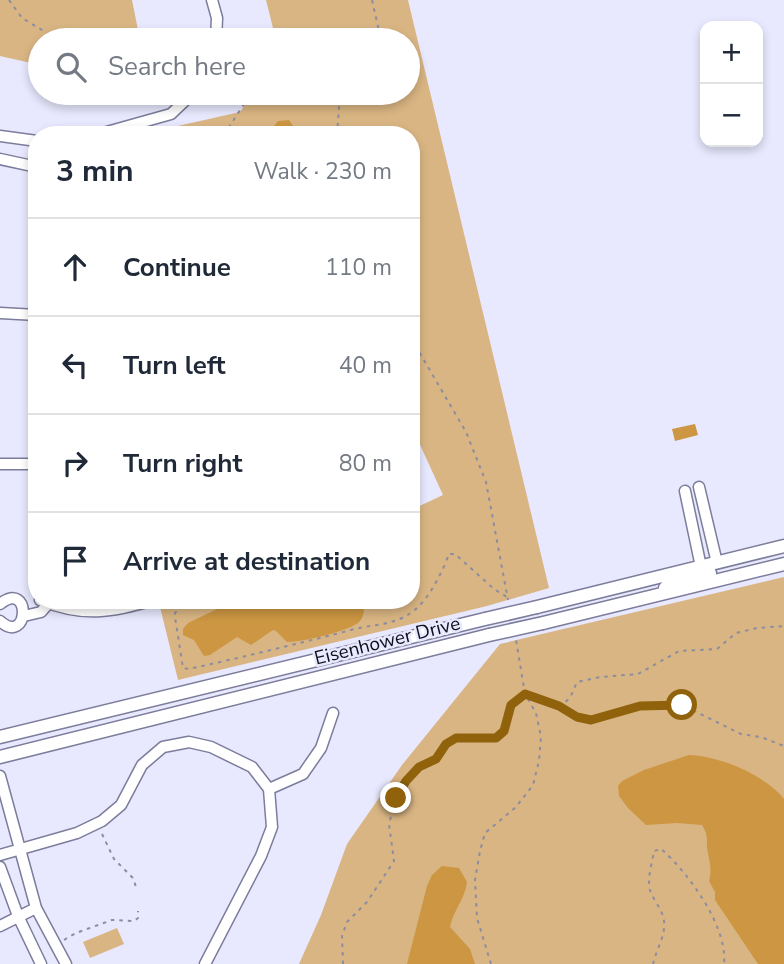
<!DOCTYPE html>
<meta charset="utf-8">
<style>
:root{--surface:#fff;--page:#f2f2f3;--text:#1f2937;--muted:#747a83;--line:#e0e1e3}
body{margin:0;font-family:"Nunito Sans",sans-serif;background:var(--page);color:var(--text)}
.controls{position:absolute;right:21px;top:21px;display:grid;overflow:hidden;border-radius:14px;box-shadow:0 4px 10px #0003}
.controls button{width:63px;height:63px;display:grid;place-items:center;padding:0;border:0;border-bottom:2px solid var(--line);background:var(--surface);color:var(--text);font:35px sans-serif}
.stop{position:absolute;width:21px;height:21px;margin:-16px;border:5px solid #8f620b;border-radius:50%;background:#fff}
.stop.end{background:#8f620b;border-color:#fff;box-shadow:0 2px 7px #0008}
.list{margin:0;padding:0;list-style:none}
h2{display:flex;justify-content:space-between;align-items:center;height:91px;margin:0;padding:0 28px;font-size:30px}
h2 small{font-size:23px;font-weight:400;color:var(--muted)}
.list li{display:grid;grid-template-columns:46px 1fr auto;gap:21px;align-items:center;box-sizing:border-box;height:98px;padding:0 28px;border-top:2px solid var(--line)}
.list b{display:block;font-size:26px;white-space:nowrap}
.list em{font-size:23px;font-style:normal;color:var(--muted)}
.icon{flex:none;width:38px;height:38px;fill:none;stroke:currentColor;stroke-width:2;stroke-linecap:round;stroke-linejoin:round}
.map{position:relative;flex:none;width:784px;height:964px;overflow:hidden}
.search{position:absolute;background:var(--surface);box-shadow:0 4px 10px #0003;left:28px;top:28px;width:392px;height:77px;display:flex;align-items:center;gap:18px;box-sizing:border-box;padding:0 24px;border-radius:38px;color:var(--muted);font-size:26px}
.panel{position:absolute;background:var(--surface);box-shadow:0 4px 10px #0003;left:28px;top:126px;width:392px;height:483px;border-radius:28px}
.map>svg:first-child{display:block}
</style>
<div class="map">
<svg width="784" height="964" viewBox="0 0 784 964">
<rect width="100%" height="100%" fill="#e8e8fe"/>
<!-- green -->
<path fill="#d9b583" d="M 0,0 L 132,0 L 140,40 L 40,40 L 40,65 L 0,56 Z
M 266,0 L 408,0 L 549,588 L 487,606 L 178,680 L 160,607 L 184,600 L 411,600 L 411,510 L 443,495 L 411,425 L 411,135 L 159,135 L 160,130 L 240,112 L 253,93 L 408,93 L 408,40 L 276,40 Z
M 784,577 L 784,964 L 299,964 L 321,915 L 347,844 L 402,765 L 500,644 Z
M 117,928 L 124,944 L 90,958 L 83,942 Z"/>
<!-- water -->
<path fill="#cc9642" d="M 289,120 L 299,135 L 242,135 L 249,128 L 274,126 L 278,121 Z
M 695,424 L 698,435 L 675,441 L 672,429 Z
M 236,600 L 356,600 L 364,610 C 363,615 363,617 360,621 C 351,631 301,642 287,642 L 276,631 L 273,630 L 251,645 L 237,637 L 210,655 L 204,656 L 194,640 L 183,635 L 183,629 L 188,623 Z
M 689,755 C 720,756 765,775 784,799 L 784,964 L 758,964 L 715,900 L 715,892 L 709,881 C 712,869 710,865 708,853 C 705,840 710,838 702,825 L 677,823 L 646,825 L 628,808 L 619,796 L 618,786 L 622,781 L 644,770 Z
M 442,866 L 459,868 L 467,882 C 465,899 453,911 450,927 L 470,949 L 475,964 L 407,964 L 427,886 L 432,875 Z"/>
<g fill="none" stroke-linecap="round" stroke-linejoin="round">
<defs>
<path id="minor" d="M 212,0 L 217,18 L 216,40
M 96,135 L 171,114 L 193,93
M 0,136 L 37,141
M 0,159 L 37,167
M 0,313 L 37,315
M 0,464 L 37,464
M 699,487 L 717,563
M 685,491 L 701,567
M 37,521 L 37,523
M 40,600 C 85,618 110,612 155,600
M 0,604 C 32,579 29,647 0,621
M 24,616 L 41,612 L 48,604
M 0,776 L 36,908 L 66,964
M 269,789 L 303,774 L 321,748 L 333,713
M 0,855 L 77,833 L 102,821 L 121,805 L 142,765 L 163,747 L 189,742 L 211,747 L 252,767 L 269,789
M 0,867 L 18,916 L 41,964
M 0,926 L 36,908
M 205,964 L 261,856 L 272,827 L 269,789"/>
<path id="major" d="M 665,588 L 670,584 L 710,573
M 537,607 L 784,546
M 543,623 L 784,564
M 0,737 L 485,619
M 0,757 L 489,635"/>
</defs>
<!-- minor casing -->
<use href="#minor" stroke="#7c7c9c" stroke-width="13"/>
<!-- major casing -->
<use href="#major" stroke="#7c7c9c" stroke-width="15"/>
<!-- path -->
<path stroke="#8d8d9f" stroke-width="2" stroke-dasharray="3.5 5" stroke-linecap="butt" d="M 9,0 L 22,18 L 42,30 L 47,40
M 372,0 L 381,40
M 224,135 L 251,93
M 337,135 L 340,93
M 411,338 L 466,432 L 486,482 L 508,600
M 189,600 L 175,613 L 175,617 L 183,668 L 189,669 C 243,657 297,644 351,630 C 372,624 393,626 412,612 C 428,601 442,573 449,554 L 455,554 L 494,589 L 507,597
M 559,707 L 570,698 L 577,682 L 600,677 L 638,674 L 679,651 L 717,649 L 736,633 L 757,628 L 784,626
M 102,834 L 114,859 L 133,878 L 136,887
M 64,940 L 76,933 L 112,920 L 134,921 L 138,918 L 138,911
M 343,964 L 342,936 L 347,922 L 367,902 L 394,861 L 389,824 L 396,798 L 406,781 L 419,767 L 436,759 L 447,744 L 456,738 L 497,738 L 504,731 L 511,704 L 525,694 L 559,707 L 577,717 L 591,720 L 640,706 L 682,705 L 741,734 L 761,737 L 784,746
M 491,964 L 477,918 L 475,880 L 480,851 L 485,833 L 516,807 L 533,785 L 539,761 L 541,737 L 536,713 L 525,694 L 516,640
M 653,964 C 656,950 666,935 664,921 C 663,910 653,900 650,890 C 647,878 652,863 654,851 L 661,849 C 688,872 728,927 724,964"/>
<!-- minor -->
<use href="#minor" stroke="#fff" stroke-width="10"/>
<!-- major -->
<use href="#major" stroke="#fff" stroke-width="12"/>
<defs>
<path id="major-bridge" d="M 485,619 L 537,607
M 489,635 L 543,623"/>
</defs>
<!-- major-bridge casing -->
<use href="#major-bridge" stroke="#7c7c9c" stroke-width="15" stroke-linecap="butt"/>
<!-- major-bridge -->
<use href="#major-bridge" stroke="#fff" stroke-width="12"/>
</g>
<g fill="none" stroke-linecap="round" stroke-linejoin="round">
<!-- route -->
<path stroke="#8f620b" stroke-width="9" d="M 396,798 L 406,781 L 419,767 L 436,759 L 446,744 L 456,738 L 496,738 L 504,731 L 511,705 L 525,694 L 559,706 L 577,717 L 591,720 L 640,706 L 682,705"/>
</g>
<g text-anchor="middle" stroke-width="5" stroke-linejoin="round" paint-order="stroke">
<!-- street labels -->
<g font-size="19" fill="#0f0f1b" stroke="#e8e8fe">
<text transform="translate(387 640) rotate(-14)" y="7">Eisenhower Drive</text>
</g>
</g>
</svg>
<div class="controls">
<button>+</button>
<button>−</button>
</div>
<div class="stop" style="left:682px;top:705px"></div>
<div class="stop end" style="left:396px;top:798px"></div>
<div class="search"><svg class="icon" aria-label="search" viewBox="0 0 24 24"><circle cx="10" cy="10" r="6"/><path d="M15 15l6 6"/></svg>Search here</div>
<section class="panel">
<h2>3 min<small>Walk · 230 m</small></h2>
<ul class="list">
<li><svg class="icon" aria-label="ahead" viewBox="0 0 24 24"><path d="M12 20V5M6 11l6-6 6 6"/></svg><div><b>Continue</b></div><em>110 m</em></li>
<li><svg class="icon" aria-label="left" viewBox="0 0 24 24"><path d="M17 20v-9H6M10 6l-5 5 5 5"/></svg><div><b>Turn left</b></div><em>40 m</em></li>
<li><svg class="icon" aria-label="right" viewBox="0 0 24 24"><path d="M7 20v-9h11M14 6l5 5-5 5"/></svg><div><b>Turn right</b></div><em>80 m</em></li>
<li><svg class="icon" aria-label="arrive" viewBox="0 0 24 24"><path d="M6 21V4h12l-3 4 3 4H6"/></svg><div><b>Arrive at destination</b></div></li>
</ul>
</section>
</div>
